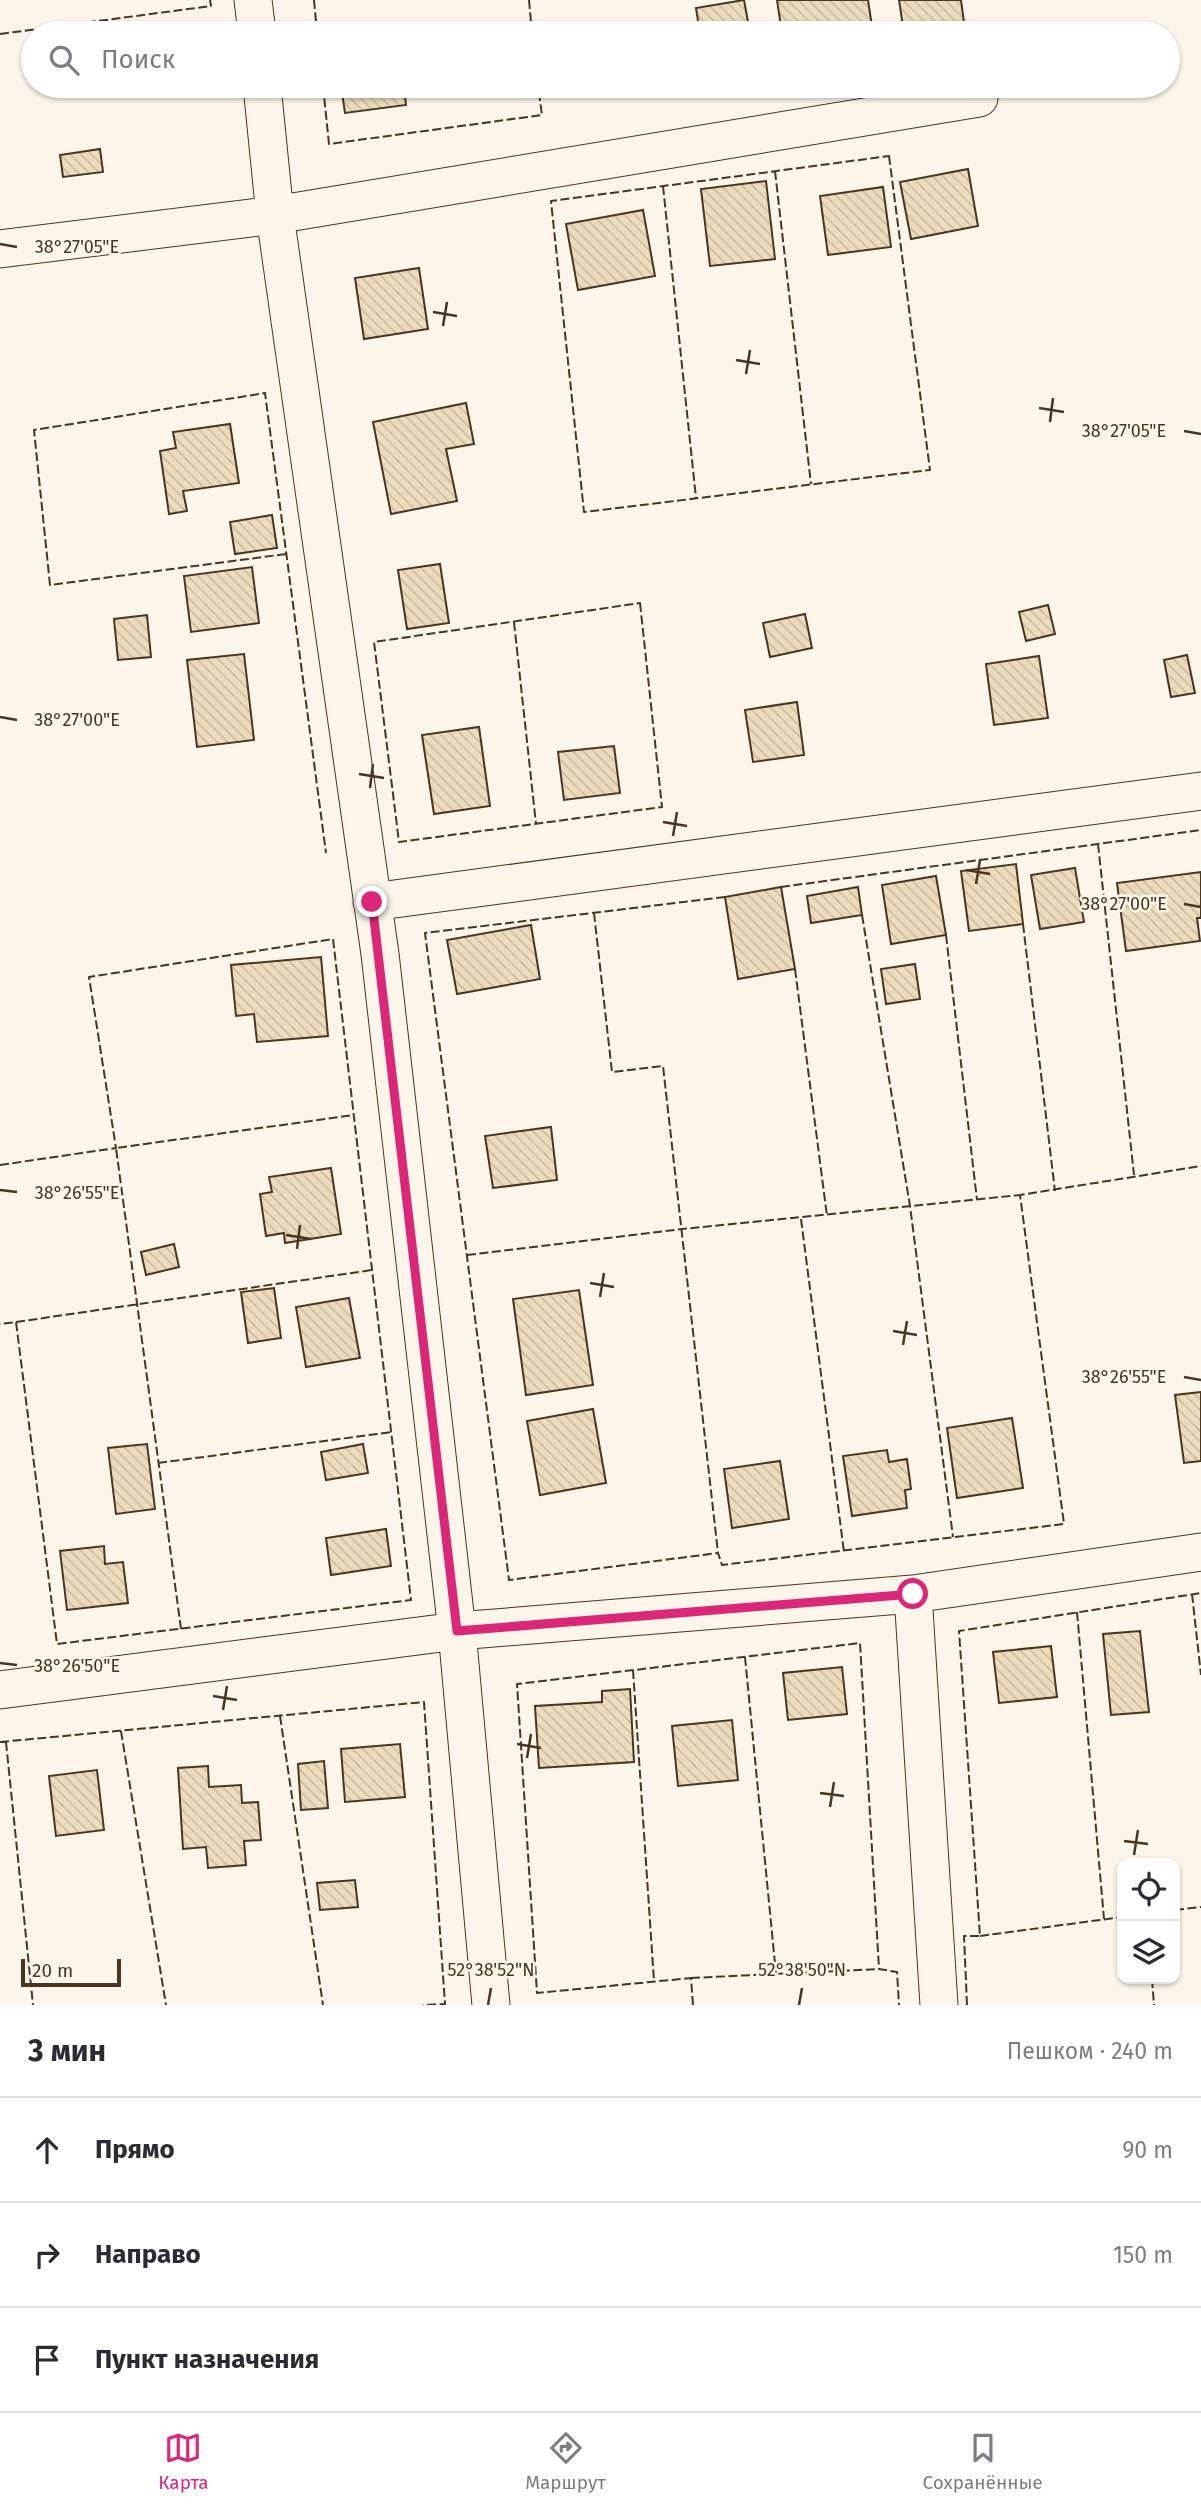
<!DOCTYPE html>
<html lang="ru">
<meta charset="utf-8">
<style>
:root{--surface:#fff;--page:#f2f2f3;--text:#2b2b33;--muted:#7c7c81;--line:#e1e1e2;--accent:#db2777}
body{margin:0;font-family:"Fira Sans",sans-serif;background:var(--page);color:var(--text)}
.controls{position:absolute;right:21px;bottom:21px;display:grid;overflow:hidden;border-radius:14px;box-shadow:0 2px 5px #0004}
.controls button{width:63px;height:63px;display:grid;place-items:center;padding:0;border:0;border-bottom:2px solid var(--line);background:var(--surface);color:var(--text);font:35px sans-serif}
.scale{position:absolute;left:21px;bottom:18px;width:100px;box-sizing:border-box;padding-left:7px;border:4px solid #4a3520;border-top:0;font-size:19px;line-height:24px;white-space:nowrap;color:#4a3520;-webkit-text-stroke:5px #fbf6e9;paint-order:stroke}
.stop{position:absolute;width:21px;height:21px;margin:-16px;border:5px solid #db2777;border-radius:50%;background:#fff}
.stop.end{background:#db2777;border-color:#fff;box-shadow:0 2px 7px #0008}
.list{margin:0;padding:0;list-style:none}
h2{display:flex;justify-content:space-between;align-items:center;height:91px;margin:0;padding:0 28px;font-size:30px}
h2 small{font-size:23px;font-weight:400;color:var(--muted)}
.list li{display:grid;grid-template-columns:46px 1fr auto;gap:21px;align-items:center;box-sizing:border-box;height:105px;padding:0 28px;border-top:2px solid var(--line)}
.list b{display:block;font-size:26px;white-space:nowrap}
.list em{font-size:23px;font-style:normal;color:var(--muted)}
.icon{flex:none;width:38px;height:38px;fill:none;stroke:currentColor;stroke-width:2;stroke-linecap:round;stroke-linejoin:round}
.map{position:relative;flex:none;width:1201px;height:2005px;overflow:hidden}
.search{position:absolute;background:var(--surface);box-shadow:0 2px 5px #0004;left:21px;right:21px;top:21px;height:77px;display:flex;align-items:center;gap:18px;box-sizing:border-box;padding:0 24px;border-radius:38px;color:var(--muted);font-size:26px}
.sheet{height:406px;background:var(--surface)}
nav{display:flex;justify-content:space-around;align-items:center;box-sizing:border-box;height:98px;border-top:2px solid var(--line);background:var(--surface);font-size:19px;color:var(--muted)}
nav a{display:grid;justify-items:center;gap:4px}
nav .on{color:var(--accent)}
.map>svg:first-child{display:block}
</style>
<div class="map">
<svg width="1201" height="2005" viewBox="0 0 1201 2005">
<defs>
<pattern id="building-back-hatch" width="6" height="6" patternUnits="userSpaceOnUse" patternTransform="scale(1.75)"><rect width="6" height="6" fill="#ecdcbc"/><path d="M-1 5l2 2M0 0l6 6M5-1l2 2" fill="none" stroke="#ccbda1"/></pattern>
</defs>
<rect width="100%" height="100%" fill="#fbf6e9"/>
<!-- building -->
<path fill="url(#building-back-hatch)" stroke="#4a3520" stroke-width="2" d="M 744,0 L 750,33 L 700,33 L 696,8 Z
M 777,0 L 868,0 L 873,33 L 782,33 Z
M 899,0 L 961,0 L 965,30 L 941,33 L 904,33 Z
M 629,26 L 630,33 L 561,33 Z
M 341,86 L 404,86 L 406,105 L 345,113 Z
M 554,86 L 621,86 L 554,93 Z
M 100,149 L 103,172 L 63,177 L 60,155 Z
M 968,169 L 978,226 L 911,239 L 900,182 Z
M 766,181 L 775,259 L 710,266 L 701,189 Z
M 883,187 L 891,247 L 828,255 L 820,196 Z
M 643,210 L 655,276 L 578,290 L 566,224 Z
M 419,268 L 428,329 L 364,339 L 355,278 Z
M 466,403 L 474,444 L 446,449 L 457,501 L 391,514 L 373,422 Z
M 230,424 L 239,483 L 183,491 L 187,511 L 169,514 L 160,451 L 176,448 L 173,432 Z
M 272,515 L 277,548 L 235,554 L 230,522 Z
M 440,564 L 449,623 L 407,629 L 398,570 Z
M 252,567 L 259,623 L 191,632 L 184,576 Z
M 1048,605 L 1055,634 L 1026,641 L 1019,612 Z
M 805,614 L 812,648 L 770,657 L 763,623 Z
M 147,615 L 151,657 L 118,660 L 114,619 Z
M 244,654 L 254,740 L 197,747 L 187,660 Z
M 1187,655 L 1195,693 L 1171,697 L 1164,660 Z
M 1039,656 L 1048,718 L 994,725 L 986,664 Z
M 797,702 L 804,755 L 753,762 L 745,710 Z
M 479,727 L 490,806 L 434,814 L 422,735 Z
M 614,746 L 620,793 L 564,800 L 558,752 Z
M 1016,864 L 1023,924 L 969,931 L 961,871 Z
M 1075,868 L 1084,922 L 1040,929 L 1031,875 Z
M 1201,872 L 1201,918 L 1197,918 L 1200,941 L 1126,951 L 1117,883 Z
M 936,876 L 946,935 L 891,944 L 882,885 Z
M 781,887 L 795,969 L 738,979 L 725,897 Z
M 858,887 L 862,915 L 811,923 L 807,896 Z
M 531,925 L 540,979 L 457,994 L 447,940 Z
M 321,957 L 328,1036 L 257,1042 L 254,1014 L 236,1016 L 231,965 Z
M 915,964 L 920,999 L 886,1004 L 881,969 Z
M 551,1127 L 557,1180 L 493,1188 L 485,1136 Z
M 331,1168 L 341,1234 L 285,1243 L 284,1233 L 266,1236 L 260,1194 L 272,1192 L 269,1177 Z
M 174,1244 L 179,1267 L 146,1275 L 141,1252 Z
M 274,1288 L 281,1338 L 248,1343 L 241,1292 Z
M 579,1290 L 593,1385 L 526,1395 L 513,1299 Z
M 349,1298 L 360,1358 L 306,1367 L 296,1307 Z
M 1201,1392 L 1201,1461 L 1184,1463 L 1175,1395 Z
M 593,1409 L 606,1483 L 540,1495 L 527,1421 Z
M 1012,1418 L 1023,1488 L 957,1498 L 947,1428 Z
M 147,1444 L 155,1509 L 116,1514 L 108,1448 Z
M 363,1444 L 368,1473 L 326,1480 L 321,1452 Z
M 887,1450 L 889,1462 L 907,1459 L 911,1489 L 905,1490 L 907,1508 L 852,1516 L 843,1456 Z
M 780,1461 L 789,1519 L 732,1528 L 724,1469 Z
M 386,1529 L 391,1566 L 331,1575 L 326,1538 Z
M 104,1546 L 105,1564 L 123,1562 L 128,1603 L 67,1610 L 60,1551 Z
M 1140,1631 L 1149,1712 L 1111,1715 L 1103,1634 Z
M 1051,1646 L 1057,1697 L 999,1703 L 993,1652 Z
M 842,1667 L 847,1714 L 788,1720 L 783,1673 Z
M 630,1689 L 634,1762 L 539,1768 L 535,1706 L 602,1702 L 602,1691 Z
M 732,1720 L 738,1780 L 678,1786 L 672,1726 Z
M 400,1744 L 405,1797 L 345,1802 L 341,1749 Z
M 324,1761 L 328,1808 L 301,1810 L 298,1764 Z
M 208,1766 L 209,1787 L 241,1785 L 242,1803 L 258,1802 L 261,1840 L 244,1841 L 246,1865 L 208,1868 L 206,1847 L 183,1849 L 178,1768 Z
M 97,1770 L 104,1830 L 56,1836 L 49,1776 Z
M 355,1880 L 358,1907 L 320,1910 L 317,1883 Z"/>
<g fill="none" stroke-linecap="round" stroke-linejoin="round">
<defs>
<path id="minor" d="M 253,0 L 257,33
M 262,86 L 275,215 L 380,954 L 457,1631 L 913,1594 L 939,2005
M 0,249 L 275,215 L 979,98
M 372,902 L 1201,791
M 913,1594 L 1201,1552
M 0,1690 L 457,1631 L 491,2005"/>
</defs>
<!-- minor casing -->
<use href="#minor" stroke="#4a3520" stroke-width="39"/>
<!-- minor -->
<use href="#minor" stroke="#fbf6e9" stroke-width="37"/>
<!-- fence -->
<path stroke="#4a3520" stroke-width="2" stroke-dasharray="9 3.5" stroke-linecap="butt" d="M 314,0 L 317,33
M 529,0 L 532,33
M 0,34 L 211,6 L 210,0
M 323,86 L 329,144 L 542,115 L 538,86
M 889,156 L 930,470 L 584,512 L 551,201 Z
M 775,171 L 811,484
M 663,186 L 696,498
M 286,554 L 50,585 L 34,430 L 265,393 L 326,853
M 640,603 L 662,807 L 399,842 L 374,642 Z
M 514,622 L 536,824
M 1098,844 L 1134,1175
M 781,887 L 1201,830
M 725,897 L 425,933 L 509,1580 L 718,1553 L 722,1565 L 1064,1524 L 1020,1195 L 1201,1166
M 594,913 L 612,1072 L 663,1066 L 718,1553
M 862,915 L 910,1206 L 953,1537
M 1023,924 L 1055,1191
M 946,935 L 977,1200
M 795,969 L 827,1216
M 0,1165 L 116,1148 L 89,977 L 333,939 L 411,1600 L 57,1644 L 16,1322 L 0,1324
M 801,1219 L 844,1552
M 467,1255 L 682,1229 L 1020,1195
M 16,1322 L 372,1270
M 158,1463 L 392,1432
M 1192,1594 L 1201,1675
M 1077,1612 L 1104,1919
M 181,1629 L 116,1148 L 354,1115
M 745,1657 L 776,1974
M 633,1670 L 654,1981
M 280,1716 L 323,2005
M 121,1731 L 166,2005
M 0,1742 L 424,1702 L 445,2004 L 423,2005
M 6,1742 L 33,2005
M 1175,1910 L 1201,1907
M 980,1936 L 1122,1917
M 691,1978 L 879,1969
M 1152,1979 L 1154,2005
M 693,2005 L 691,1978 L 537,1993 L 517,1684 L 860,1643 L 879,1969 L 897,1972 L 899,2005
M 967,2005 L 964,1936 L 980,1936 L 959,1631 L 1201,1593"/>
</g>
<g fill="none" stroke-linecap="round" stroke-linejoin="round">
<!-- route -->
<path stroke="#db2777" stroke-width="9" d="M 372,902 L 457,1631 L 913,1594"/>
</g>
<!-- ticks -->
<path fill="none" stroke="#4a3520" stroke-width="2.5" d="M 0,244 L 17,247M 433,312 L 457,316M 443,326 L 447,302M 736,360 L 760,364M 746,374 L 750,350M 1039,408 L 1064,412M 1050,422 L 1053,398M 1184,431 L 1201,434M 0,717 L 17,720M 359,774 L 384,778M 370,788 L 373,764M 663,822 L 687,826M 673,836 L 677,812M 966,870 L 990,874M 976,884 L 980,860M 1184,904 L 1201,907M 0,1190 L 17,1192M 286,1235 L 311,1239M 297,1249 L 300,1225M 590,1283 L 614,1287M 600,1297 L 604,1273M 893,1331 L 917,1335M 903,1345 L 907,1321M 1184,1377 L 1201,1380M 0,1663 L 17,1665M 213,1696 L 237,1700M 223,1710 L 227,1686M 517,1744 L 541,1748M 527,1758 L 531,1734M 820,1793 L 844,1796M 830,1807 L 834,1782M 1124,1841 L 1148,1844M 1134,1855 L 1138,1830M 488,2005 L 491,1988M 799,2005 L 802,1988"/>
<g font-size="18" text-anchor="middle" fill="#4a3520" stroke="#fbf6e9" stroke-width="5" stroke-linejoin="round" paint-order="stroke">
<text x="77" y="253">38°27'05"E</text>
<text x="1124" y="437">38°27'05"E</text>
<text x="77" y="726">38°27'00"E</text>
<text x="1124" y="910">38°27'00"E</text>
<text x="77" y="1199">38°26'55"E</text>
<text x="1124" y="1383">38°26'55"E</text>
<text x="77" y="1672">38°26'50"E</text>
<text x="491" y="1976">52°38'52"N</text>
<text x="802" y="1976">52°38'50"N</text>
</g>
</svg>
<div class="controls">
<button><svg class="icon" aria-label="locate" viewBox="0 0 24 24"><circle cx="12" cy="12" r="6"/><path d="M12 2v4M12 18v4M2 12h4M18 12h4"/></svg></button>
<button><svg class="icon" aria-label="layers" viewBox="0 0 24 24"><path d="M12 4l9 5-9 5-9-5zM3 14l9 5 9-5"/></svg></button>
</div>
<div class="scale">20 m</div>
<div class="stop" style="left:913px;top:1594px"></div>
<div class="stop end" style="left:372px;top:902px"></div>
<div class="search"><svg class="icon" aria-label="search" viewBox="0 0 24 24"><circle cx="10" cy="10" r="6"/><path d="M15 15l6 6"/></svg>Поиск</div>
</div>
<section class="sheet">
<h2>3 мин<small>Пешком · 240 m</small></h2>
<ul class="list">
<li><svg class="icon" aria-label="ahead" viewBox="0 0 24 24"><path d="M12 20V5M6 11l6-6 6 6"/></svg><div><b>Прямо</b></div><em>90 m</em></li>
<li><svg class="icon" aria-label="right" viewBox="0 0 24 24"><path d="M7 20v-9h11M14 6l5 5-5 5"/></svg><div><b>Направо</b></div><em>150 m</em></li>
<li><svg class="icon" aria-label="arrive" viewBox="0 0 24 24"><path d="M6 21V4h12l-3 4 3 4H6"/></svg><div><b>Пункт назначения</b></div></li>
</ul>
</section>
<nav>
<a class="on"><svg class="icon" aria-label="map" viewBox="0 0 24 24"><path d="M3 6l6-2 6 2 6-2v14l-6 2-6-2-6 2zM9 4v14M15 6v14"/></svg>Карта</a>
<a><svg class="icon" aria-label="directions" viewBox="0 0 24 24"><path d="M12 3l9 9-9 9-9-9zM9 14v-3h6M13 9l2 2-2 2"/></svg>Маршрут</a>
<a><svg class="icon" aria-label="saved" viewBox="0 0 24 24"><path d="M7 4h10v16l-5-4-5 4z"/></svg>Сохранённые</a>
</nav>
